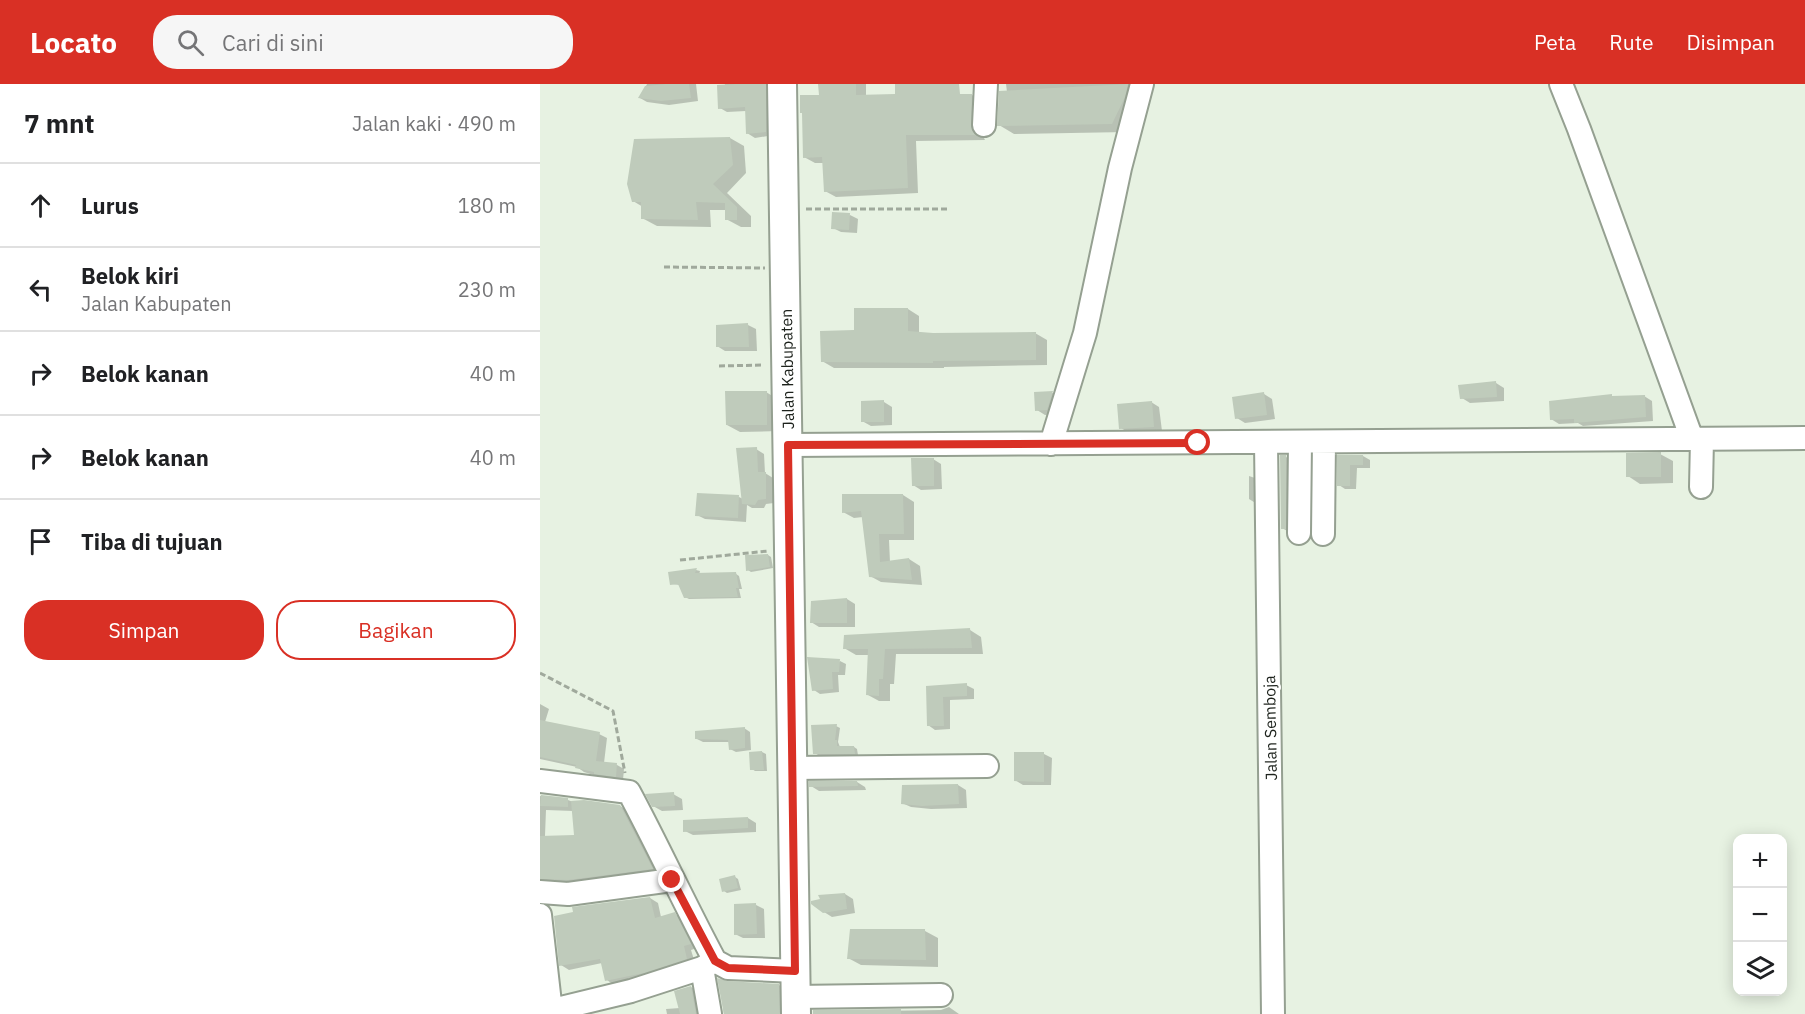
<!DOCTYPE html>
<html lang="id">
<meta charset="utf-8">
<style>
:root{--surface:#fff;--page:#f6f6f6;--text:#202124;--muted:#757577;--line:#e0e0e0;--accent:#d93025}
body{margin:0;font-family:"IBM Plex Sans",sans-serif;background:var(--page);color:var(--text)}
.controls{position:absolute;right:18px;bottom:18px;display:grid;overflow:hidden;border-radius:12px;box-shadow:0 3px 15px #0003}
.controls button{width:54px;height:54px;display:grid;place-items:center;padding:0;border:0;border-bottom:2px solid var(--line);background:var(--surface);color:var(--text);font:30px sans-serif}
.stop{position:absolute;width:18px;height:18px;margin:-14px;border:4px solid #d93025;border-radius:50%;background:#fff}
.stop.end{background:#d93025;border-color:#fff;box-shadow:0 2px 6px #0008}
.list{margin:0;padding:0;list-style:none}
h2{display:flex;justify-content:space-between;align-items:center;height:78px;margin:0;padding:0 24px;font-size:26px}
h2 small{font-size:20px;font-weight:400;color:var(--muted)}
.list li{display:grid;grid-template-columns:39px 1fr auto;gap:18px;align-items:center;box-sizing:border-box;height:84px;padding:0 24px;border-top:2px solid var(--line)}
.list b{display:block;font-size:22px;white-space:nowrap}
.list p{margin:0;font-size:20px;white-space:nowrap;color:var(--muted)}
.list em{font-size:20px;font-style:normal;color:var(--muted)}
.actions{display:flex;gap:12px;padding:18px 24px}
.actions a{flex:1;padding:14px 0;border:2px solid var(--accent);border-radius:24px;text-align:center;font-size:21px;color:var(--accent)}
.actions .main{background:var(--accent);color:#fff}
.icon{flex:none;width:33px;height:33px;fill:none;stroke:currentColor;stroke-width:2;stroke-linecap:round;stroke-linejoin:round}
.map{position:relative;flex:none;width:1265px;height:930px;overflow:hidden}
header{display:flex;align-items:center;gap:36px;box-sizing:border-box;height:84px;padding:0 30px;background:var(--accent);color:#fff}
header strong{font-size:28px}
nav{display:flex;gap:33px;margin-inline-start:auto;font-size:21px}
.search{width:420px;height:54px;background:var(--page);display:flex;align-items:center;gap:15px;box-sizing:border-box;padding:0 21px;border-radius:24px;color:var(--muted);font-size:22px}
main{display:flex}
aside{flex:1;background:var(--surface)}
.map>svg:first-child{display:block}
</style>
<header>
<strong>Locato</strong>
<div class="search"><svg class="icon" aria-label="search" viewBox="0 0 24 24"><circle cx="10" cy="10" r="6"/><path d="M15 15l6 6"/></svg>Cari di sini</div>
<nav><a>Peta</a><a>Rute</a><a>Disimpan</a></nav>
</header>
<main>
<aside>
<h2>7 mnt<small>Jalan kaki · 490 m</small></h2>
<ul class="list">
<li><svg class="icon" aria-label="ahead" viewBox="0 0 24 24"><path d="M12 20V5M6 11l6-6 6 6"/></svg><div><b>Lurus</b></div><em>180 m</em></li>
<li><svg class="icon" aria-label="left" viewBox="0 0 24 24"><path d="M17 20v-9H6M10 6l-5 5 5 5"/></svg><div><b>Belok kiri</b><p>Jalan Kabupaten</p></div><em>230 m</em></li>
<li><svg class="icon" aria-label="right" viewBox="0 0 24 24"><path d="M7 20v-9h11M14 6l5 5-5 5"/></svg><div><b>Belok kanan</b></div><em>40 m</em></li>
<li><svg class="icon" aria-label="right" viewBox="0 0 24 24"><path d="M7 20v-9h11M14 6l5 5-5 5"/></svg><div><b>Belok kanan</b></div><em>40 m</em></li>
<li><svg class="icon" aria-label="arrive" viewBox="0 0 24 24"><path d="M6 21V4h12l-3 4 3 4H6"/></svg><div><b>Tiba di tujuan</b></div></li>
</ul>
<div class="actions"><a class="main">Simpan</a><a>Bagikan</a></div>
</aside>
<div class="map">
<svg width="1265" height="930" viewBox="0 0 1265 930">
<rect width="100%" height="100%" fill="#e7f2e2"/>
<!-- shadow -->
<path fill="#0003" fill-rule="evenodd" d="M 107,0 L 156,0 L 158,17 L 129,21 L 107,18 L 100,14 Z
M 185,0 L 227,0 L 233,4 L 234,51 L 215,54 L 207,49 L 206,27 L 187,28 L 180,24 Z
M 280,0 L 326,0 L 326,12 L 356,12 L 356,0 L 397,0 L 397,12 L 432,11 L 442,17 L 441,48 L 445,56 L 376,57 L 378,109 L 296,113 L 285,107 L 284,79 L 275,79 L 264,73 L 280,13 Z
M 466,0 L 596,0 L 587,48 L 474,50 L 459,41 L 467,8 Z
M 190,54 L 204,62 L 206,89 L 187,109 L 211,132 L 211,143 L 201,143 L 186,135 L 187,126 L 170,126 L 171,143 L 117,142 L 102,134 L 103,123 L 93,117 Z
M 310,131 L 318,135 L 317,149 L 301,148 L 293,144 Z
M 368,225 L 379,232 L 379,249 L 495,249 L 507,256 L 507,281 L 404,283 L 404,284 L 294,284 L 282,277 L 316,248 Z
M 208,241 L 216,245 L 217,267 L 185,267 L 177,262 Z
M 956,299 L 964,304 L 964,317 L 930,319 L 922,314 Z
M 226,308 L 239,316 L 239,347 L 200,348 L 187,341 Z
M 513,309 L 520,313 L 515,330 L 505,331 L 497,326 L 496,310 Z
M 724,310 L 732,315 L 735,335 L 705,339 L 697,334 Z
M 1072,312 L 1075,313 L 1104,312 L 1112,317 L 1113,337 L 1043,342 L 1038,339 L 1019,340 L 1011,335 Z
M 344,318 L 352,323 L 352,341 L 331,342 L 322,337 Z
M 611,318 L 619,323 L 622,347 L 589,349 L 581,344 Z
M 216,365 L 224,370 L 225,389 L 233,394 L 234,419 L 226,420 L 224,424 L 212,424 L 207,421 L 206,438 L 165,435 L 157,431 L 199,413 L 203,415 Z
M 1120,370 L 1133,377 L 1133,399 L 1100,400 L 1088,392 Z
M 799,372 L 823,372 L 830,376 L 830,384 L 817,384 L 816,405 L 805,405 L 799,401 Z
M 746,373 L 753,377 L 749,448 L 742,444 Z
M 393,375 L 401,380 L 402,405 L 381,406 L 373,401 Z
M 709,392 L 721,396 L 717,420 L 709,415 Z
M 363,411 L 374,418 L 374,456 L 349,456 L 350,478 L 369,475 L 380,482 L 382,501 L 341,498 L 330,492 L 323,433 L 314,434 L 303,428 L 303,412 Z
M 228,471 L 231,473 L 233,484 L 211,488 L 208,486 Z
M 156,486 L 160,487 L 159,491 L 196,490 L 199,492 L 202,505 L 199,505 L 201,514 L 149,515 L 145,513 L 140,501 L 132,500 L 130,489 Z
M 307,515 L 315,520 L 315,543 L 279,543 L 271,538 Z
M 430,546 L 441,553 L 443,570 L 356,570 L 354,600 L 350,600 L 350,617 L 339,617 L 328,611 L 329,571 L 316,571 L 304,564 Z
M 300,577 L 306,580 L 305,591 L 298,591 L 299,608 L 280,610 L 274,606 Z
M 426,601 L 434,605 L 434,615 L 410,616 L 410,645 L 395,646 L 388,641 L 388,603 Z
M 0,620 L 9,625 L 5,638 L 59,650 L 67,654 L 64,679 L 77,681 L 84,685 L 83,696 L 63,694 L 44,688 L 37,683 L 0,675 Z
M 296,642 L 300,644 L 298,658 L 300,663 L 314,663 L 317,665 L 318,671 L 278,671 L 275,669 Z
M 204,644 L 210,648 L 211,666 L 196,668 L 190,665 L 189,658 L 163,658 L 157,655 Z
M 222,668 L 226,670 L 227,687 L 215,687 L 212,685 Z
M 504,670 L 512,674 L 511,701 L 483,701 L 475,696 Z
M 317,698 L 325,703 L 326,706 L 279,707 L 271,702 Z
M 418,701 L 426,706 L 427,724 L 391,725 L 371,723 L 362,719 Z
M 133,710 L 142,715 L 143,726 L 122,727 L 113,722 Z
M 0,712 L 28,716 L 33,718 L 80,722 L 88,727 L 120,789 L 0,802 ZM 6,726 L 33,727 L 35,753 L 5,752 Z
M 208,734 L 216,739 L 216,748 L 153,751 L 145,747 Z
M 195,793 L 198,795 L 201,806 L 187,809 L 184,807 Z
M 305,810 L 313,815 L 315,829 L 292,833 L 284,828 Z
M 110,814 L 118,819 L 121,833 L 134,830 L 142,834 L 157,864 L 151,866 L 155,879 L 74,901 L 67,896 L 62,879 L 29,886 L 21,881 Z
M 216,821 L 224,825 L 225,854 L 203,854 L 195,850 Z
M 311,846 L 385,847 L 398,854 L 398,883 L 321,881 L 308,874 Z
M 179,896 L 187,899 L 239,901 L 246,906 L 246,930 L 184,930 Z
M 151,903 L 159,908 L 163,930 L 127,930 L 126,925 L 140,924 Z
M 409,923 L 419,930 L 274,930 L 274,928 L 401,926 Z"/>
<!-- building -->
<path fill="#bfcbbb" d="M 126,0 L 149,0 L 151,14 L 121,17 L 98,14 L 105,2 Z
M 196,0 L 226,0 L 226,48 L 206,50 L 205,23 L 178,25 L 177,1 Z
M 278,0 L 316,0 L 316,11 L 355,10 L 355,0 L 419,0 L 420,10 L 432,10 L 431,41 L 435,51 L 366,51 L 368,104 L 284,108 L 282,73 L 263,74 L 262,29 L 260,29 L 260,11 L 279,11 Z
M 588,0 L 585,13 L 572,40 L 457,42 L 459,7 Z
M 190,53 L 193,81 L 173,100 L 197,123 L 197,136 L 185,136 L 185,119 L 156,118 L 158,136 L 101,135 L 101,118 L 92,118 L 87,100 L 94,55 Z
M 292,128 L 310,129 L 309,146 L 291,145 Z
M 314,224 L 368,224 L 368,247 L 393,249 L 496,248 L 496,276 L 393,277 L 393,279 L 281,278 L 280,247 L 314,246 Z
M 208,239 L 209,263 L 176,263 L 176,241 Z
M 956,297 L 957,313 L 920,315 L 918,301 Z
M 185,307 L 227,307 L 227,341 L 186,341 Z
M 513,307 L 507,326 L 495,327 L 494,308 Z
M 724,308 L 727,331 L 695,335 L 692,313 Z
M 1072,310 L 1072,312 L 1105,311 L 1106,333 L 1034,339 L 1034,335 L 1010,336 L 1009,317 Z
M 344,316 L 344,338 L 321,338 L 321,317 Z
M 612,317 L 614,343 L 579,345 L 577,320 Z
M 217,363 L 218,388 L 226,388 L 226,415 L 218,416 L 215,421 L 202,420 L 196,364 Z
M 1121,368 L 1121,393 L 1086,393 L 1086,369 Z
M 740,371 L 746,371 L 746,445 L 741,445 Z
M 797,371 L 823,371 L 823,381 L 810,381 L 810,402 L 797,402 Z
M 371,374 L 394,374 L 394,402 L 372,402 Z
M 157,409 L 199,411 L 198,434 L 155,432 Z
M 302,410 L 363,410 L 364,450 L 339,450 L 340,478 L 369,474 L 372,496 L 329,493 L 321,427 L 302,429 Z
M 228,470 L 230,483 L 206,487 L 205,471 Z
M 157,484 L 155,489 L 196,488 L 199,504 L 196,504 L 198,513 L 144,514 L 138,500 L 130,501 L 128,488 Z
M 307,514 L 307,539 L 270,539 L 271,517 Z
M 430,544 L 432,564 L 345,565 L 343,595 L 339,595 L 339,612 L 326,611 L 328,565 L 303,565 L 304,551 Z
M 267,573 L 300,575 L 299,588 L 292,588 L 293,605 L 272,607 Z
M 427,599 L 427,612 L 403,613 L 404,642 L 387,642 L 386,602 Z
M 0,636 L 60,648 L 56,677 L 77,679 L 76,693 L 54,690 L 54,688 L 35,684 L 36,681 L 0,673 Z
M 297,640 L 295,656 L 297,656 L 297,662 L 314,662 L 315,670 L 273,670 L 271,641 Z
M 205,643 L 205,664 L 189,666 L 188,656 L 155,655 L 155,647 Z
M 222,667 L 224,686 L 210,686 L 209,668 Z
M 474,668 L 504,668 L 504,698 L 474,697 Z
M 269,697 L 317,697 L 318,702 L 269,703 Z
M 418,700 L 419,720 L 382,722 L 361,720 L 362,701 Z
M 134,708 L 135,722 L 112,723 L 105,710 Z
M 1,711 L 28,714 L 28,723 L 0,722 Z
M 44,716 L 80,721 L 113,785 L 28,796 L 0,795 L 0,752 L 34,751 L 31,717 Z
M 208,733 L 208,744 L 143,748 L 143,736 Z
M 195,791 L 198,804 L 182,808 L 179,795 Z
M 305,809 L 307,825 L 283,829 L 271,820 L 271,817 L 280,815 L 278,811 Z
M 110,813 L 115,834 L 135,828 L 151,860 L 144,862 L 147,875 L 104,889 L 65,897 L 60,875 L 19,882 L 14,832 L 33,828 L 32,823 Z
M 216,819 L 217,850 L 194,851 L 194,820 Z
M 310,845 L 385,845 L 386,876 L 307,875 Z
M 177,894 L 187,897 L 239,900 L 240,930 L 184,930 Z
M 151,902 L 156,930 L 140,930 L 134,907 Z
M 361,925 L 361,930 L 273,930 L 273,926 Z"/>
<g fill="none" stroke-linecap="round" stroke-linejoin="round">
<defs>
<path id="minor" d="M 1021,0 L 1039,45 L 1152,355
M 444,41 L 446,0
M 726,358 L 733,930
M 511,360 L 545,249 L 580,84 L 602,0
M 248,361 L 1265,354
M 1161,403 L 1162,355
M 759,449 L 760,358
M 783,450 L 784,358
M 252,684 L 447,682
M 0,697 L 89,708 C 119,764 145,821 175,877 L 188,884 L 255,887
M 0,808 L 28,810 L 132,796
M 0,831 L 11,928
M 162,884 L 170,930
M 255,913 L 401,911
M 0,929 L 91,907 L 162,884 L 175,877"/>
<path id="major" d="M 242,0 L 256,930"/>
</defs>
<!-- minor casing -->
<use href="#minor" stroke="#95a091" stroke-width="26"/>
<!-- major casing -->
<use href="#major" stroke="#95a091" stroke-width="32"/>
<!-- path -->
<path stroke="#a0a99c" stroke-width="3" stroke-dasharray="6 3" stroke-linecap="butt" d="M 266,125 L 410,125
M 124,183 L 225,184
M 179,282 L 224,281
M 140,476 L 228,467
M 0,589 L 73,627 L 85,689"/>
<!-- minor -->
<use href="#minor" stroke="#fff" stroke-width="22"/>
<!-- major -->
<use href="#major" stroke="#fff" stroke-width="28"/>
</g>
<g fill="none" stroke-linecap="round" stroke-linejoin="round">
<!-- route -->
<path stroke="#d93025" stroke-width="8" d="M 132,796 L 175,877 L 188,884 L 255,887 L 248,361 L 658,359"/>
</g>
<g text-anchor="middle" stroke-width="5" stroke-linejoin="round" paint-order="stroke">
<!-- street labels -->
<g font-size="16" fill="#1d221c" stroke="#fff">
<text transform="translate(247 285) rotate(-91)" y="6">Jalan Kabupaten</text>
<text transform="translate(730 644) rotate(-91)" y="6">Jalan Semboja</text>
</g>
</g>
</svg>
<div class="controls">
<button>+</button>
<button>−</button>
<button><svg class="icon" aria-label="layers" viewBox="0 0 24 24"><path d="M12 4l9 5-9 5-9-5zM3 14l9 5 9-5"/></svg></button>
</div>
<div class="stop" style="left:658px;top:359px"></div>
<div class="stop end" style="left:132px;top:796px"></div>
</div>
</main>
